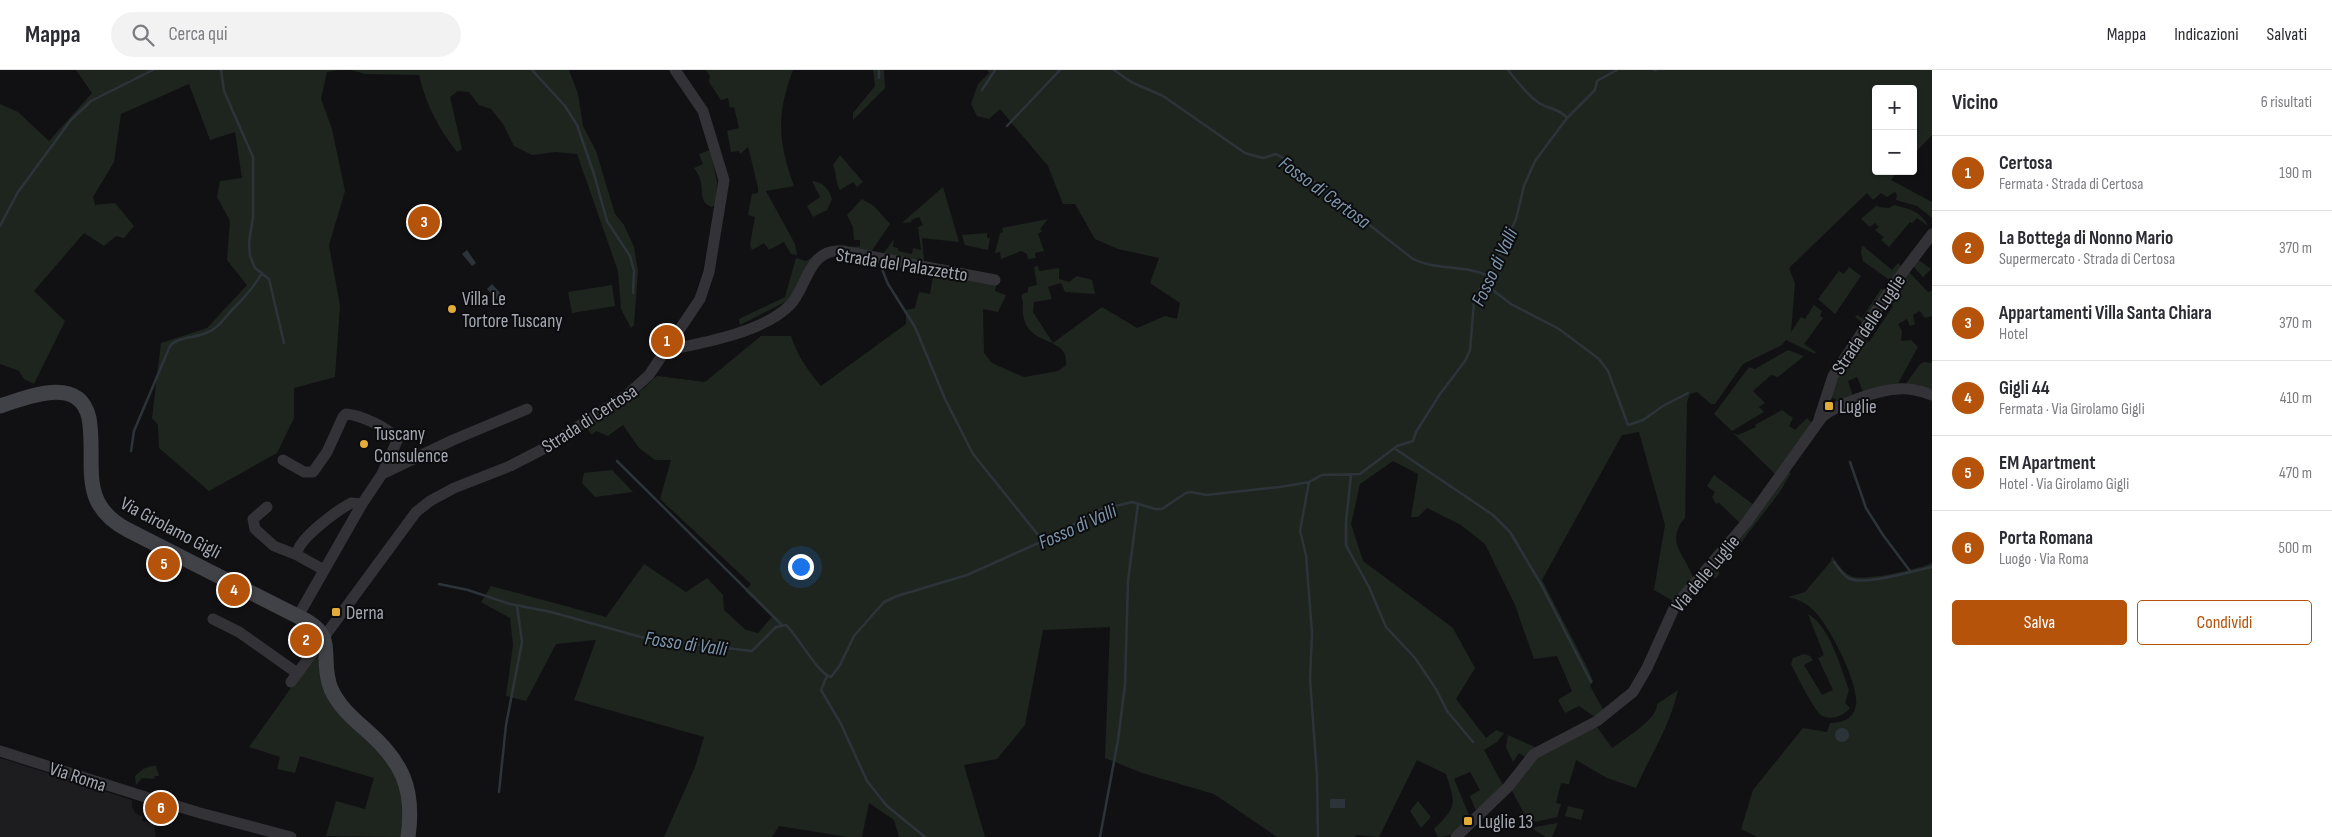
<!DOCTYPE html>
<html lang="it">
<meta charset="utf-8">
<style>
:root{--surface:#fff;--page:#f2f2f3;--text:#2b2b33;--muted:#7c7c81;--line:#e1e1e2;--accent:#b45309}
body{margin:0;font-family:"Sofia Sans Condensed",sans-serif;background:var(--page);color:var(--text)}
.controls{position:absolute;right:15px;top:15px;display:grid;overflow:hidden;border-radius:5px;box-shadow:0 1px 4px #0004}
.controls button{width:45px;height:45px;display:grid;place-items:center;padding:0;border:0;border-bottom:1px solid var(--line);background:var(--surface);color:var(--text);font:25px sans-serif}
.you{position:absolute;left:800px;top:496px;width:18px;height:18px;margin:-12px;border:4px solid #fff;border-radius:50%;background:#1a73e8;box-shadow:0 0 0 8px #1a73e833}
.badge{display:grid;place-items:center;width:32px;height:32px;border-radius:50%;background:var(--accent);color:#fff;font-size:16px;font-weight:700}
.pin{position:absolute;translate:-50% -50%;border:2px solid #fff;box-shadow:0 1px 5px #0006}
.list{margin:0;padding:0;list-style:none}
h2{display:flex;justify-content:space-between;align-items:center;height:65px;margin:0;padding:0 20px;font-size:21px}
h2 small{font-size:16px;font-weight:400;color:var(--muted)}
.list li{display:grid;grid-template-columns:32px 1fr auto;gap:15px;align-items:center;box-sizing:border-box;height:75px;padding:0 20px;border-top:1px solid var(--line)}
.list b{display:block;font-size:19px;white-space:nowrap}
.list p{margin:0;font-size:16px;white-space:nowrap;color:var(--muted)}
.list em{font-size:16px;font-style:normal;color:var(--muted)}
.actions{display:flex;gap:10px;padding:15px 20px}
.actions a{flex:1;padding:11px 0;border:1px solid var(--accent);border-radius:5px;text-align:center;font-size:18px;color:var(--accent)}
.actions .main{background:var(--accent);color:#fff}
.icon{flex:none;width:28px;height:28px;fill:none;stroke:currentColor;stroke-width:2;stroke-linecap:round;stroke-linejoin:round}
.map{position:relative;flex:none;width:1932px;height:767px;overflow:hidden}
header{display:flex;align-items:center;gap:30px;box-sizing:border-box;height:70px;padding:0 25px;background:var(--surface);border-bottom:1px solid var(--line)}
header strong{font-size:24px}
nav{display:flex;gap:28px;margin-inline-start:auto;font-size:18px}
.search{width:350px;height:45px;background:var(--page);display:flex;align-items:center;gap:12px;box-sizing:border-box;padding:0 18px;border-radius:28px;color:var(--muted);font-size:19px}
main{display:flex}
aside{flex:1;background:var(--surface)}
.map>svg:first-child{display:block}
</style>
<header>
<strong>Mappa</strong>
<div class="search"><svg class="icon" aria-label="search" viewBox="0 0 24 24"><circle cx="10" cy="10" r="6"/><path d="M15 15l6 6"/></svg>Cerca qui</div>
<nav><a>Mappa</a><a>Indicazioni</a><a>Salvati</a></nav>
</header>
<main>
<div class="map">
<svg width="1932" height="767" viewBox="0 0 1932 767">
<rect width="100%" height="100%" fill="#111113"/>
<!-- built -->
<path fill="#1d1d20" d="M 0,688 L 132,730 L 132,737 L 135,743 L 143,747 L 142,751 L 154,754 L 156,767 L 0,767 Z"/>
<!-- green -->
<path fill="#1e251f" d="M 76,0 L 339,0 L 327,2 L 321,29 L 332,59 L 345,121 L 329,175 L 340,236 L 335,307 L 294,318 L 294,348 L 277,383 L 209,421 L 159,378 L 158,355 L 152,348 L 161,273 L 207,258 L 247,215 L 227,190 L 230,151 L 217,127 L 220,111 L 242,108 L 235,62 L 210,70 L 189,14 L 121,44 L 114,92 L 93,127 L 95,135 L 115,133 L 134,156 L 124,168 L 116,166 L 104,176 L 84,163 L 34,221 L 65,251 L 34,314 L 24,309 L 19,301 L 0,294 L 0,34 L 18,42 L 49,71 L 92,23 Z
M 351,0 L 569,0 L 578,24 L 583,56 L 596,81 L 615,144 L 624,155 L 634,177 L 638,201 L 634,255 L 631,258 L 621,239 L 618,201 L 577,84 L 555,82 L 532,85 L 514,76 L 503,54 L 491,39 L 479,35 L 469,22 L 458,21 L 450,27 L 462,79 L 457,82 C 438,58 426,34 419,5 L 365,4 Z
M 706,0 L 793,0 C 776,45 778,72 794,116 L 766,121 L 795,174 L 797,185 L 791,184 L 784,172 L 769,180 L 764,173 L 752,180 L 750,175 L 755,147 L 748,145 L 752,124 L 758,123 L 758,118 L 749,80 L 748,77 L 740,84 L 739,81 L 731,82 L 727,61 L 739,58 L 734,37 L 730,38 L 728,28 L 721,30 L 709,12 L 710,6 Z
M 873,0 L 884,0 L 885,18 L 853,50 L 853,43 L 875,16 Z
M 987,0 L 1932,0 L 1932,65 L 1913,85 L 1913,19 L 1876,19 L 1876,101 L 1898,101 L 1891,110 L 1932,132 L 1932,148 L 1917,136 L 1896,130 L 1897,125 L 1895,122 L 1887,127 L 1881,123 L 1873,130 L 1867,123 L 1789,198 L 1795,213 L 1791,262 L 1801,247 L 1805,249 L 1814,235 L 1822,241 L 1820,246 L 1823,248 L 1804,274 L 1816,282 L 1815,284 L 1786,270 L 1782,275 L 1743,294 L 1715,334 L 1711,334 L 1697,322 L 1690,324 L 1687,332 L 1685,448 C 1664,472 1686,485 1693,508 L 1673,531 L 1654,520 L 1665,455 L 1639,362 L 1622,365 L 1542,510 L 1588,599 L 1593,611 L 1590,616 L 1604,641 L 1595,647 L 1579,636 L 1565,643 L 1558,630 L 1572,621 L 1557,586 L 1534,589 L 1515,535 L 1485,474 L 1461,455 L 1427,438 L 1418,447 L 1411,447 L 1418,404 L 1393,391 L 1360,414 L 1351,454 L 1363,491 L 1453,558 L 1475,598 L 1456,629 L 1486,668 L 1496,660 L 1504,663 L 1497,672 L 1484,680 L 1504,717 L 1481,740 L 1475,739 L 1470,726 L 1480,720 L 1470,702 L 1454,709 L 1469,745 C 1463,758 1453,767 1438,767 L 1434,759 C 1457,737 1456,734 1446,704 L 1417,690 L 1379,767 L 1356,765 L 1355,767 L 1277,767 L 1214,724 L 1142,703 L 1105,688 L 1110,557 L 1043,560 L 1025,655 L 997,689 L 964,695 L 985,767 L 899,767 L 894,750 L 869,733 L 862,767 L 848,767 L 779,756 L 772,767 L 664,767 L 695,697 L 704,667 L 574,630 L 596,570 L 556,574 L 526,631 L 506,626 L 513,575 L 510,548 L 481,532 L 491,516 L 606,547 L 644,494 L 686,522 L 707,508 L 723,525 L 724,540 L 746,560 L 758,563 L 772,547 L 745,521 L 751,514 L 660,429 L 671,390 L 655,390 L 639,378 L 623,355 L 608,366 L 596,361 L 592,365 L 586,358 L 633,328 L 657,306 L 705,312 L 761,266 L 791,266 C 797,285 808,301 821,316 L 906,254 L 906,240 L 915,238 L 919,222 L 930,224 L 934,201 L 997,213 L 995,221 L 1006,225 L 998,242 L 983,239 L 984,283 L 992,293 L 1024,307 L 1058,301 L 1066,295 C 1070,262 1019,281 1023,234 C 1023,229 1021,230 1022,224 L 1028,222 L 1028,217 L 1037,215 L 1034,197 L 1038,196 L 1039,201 L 1059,198 L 1059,209 L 1069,212 L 1077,206 L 1092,210 L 1095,224 L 1065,222 L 1061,213 L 1048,217 L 1052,229 L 1034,232 L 1033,242 L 1053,273 L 1102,237 L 1137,258 L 1165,246 L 1177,249 L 1180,233 L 1150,213 L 1159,188 L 1118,179 L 1095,169 L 1075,134 L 1063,134 L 1048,96 L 1000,39 L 989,49 L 977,46 L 971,34 L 978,14 L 989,3 Z
M 710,80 L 717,112 L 716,134 L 712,137 C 698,132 704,120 700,109 C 699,105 696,101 694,98 L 703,94 L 699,84 Z
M 840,85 L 863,112 L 857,117 L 853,112 L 840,120 C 835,112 837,104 833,95 Z
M 812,111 C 823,112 829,119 832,129 L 827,140 L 813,147 L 807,136 L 820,127 Z
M 943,117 L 959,172 L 922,168 L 924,191 L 883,184 L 894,169 L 893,177 L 898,178 L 898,181 L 912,184 L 913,178 L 921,180 L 918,157 L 923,155 L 919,147 L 911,150 L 912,152 L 902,153 Z
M 862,129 L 874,136 L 890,154 L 871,182 L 851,179 L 853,175 L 853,177 L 860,176 L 860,170 L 854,170 L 853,157 L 847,145 Z
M 1877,135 L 1878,137 L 1889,138 L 1894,135 C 1909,139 1921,141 1928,156 L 1917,148 L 1912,153 L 1910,152 L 1889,177 L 1881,170 L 1884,167 L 1875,160 L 1879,157 L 1875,153 L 1870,157 L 1861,149 Z
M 1048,149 L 1040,159 L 1042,161 L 1038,164 L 1044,181 L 1035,183 L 1036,188 L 1028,189 L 1027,184 L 1021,181 L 1001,189 L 1000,182 L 995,183 L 1000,163 L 1003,162 L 1002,158 Z
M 987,163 L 987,168 L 990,168 L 988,180 L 965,175 L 962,165 Z
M 1862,175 L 1892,200 L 1898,193 L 1901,196 L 1892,208 L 1888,209 L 1863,191 L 1861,182 Z
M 818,184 L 787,231 L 740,255 L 739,249 L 785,227 L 796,188 L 806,191 Z
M 1916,188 L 1931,199 L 1923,207 L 1912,195 Z
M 1849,197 L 1861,206 L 1835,244 L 1818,229 L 1839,201 L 1844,204 Z
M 1908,201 L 1928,222 L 1932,221 L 1932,246 L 1925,248 L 1920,241 L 1913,245 L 1915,254 L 1910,256 L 1907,249 L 1898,254 L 1902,261 L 1901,271 L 1911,270 L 1918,277 L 1897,315 L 1863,322 L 1857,307 L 1848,311 L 1853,326 L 1835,333 L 1836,329 L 1830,327 L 1835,312 L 1862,267 L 1869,272 L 1893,236 L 1889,232 Z
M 612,215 L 615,236 L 572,243 L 568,222 Z
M 1881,219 L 1885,220 L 1863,253 L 1855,247 L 1857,245 L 1862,248 Z
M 1788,280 L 1804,286 L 1778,307 L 1771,305 L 1753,321 L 1765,333 L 1759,337 L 1764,342 L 1732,361 L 1714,344 L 1749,297 L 1755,299 Z
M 1924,292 L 1932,293 L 1932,322 L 1905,315 L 1920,294 Z
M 1782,340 L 1793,348 L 1789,356 L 1795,360 L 1807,348 L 1812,353 L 1776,405 L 1733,363 L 1738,365 L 1756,357 L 1755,355 Z
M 612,400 L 633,422 L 595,427 L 582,413 L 584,403 Z
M 1788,402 L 1791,403 L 1779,423 L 1719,501 L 1719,505 L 1715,509 L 1711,502 Z
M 1714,405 L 1754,435 L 1740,453 L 1719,433 L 1716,434 L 1712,427 L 1715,422 L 1707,416 Z
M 1832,486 C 1837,492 1843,503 1851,506 C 1864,512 1919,499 1932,493 L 1932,767 L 1757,767 L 1741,759 L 1753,720 L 1803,658 L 1827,662 L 1830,653 C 1842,653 1854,649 1856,635 C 1860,615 1828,552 1812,539 C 1805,532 1797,529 1788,527 L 1805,522 L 1831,491 Z
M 1808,544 C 1829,555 1841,598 1849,620 L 1845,633 L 1850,638 C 1844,646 1830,651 1821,645 C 1814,640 1796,604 1791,594 L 1793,588 L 1804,584 L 1810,586 L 1813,590 L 1804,595 L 1822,625 L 1833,620 L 1818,588 L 1824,585 Z
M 315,584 L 319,587 L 319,600 L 386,685 L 404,727 L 403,767 L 326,766 L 336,731 L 365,739 L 374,708 L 300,686 L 295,703 L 277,699 L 280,687 L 249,677 Z
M 1678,620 C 1669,659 1651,683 1636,718 L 1607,708 L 1576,690 L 1569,714 L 1561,713 L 1556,733 L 1561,734 L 1557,747 L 1535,752 L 1526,747 L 1511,719 L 1531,690 L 1597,657 L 1612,678 C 1623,670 1658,649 1657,634 Z
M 1508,665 L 1537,678 L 1525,687 L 1519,683 L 1513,692 L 1506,677 Z
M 151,696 L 156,696 L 159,706 L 155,706 L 154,709 L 142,708 L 136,715 L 135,706 L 143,699 Z
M 1418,731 L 1431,747 L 1421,758 L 1410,741 Z
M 1568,736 L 1584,740 L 1581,750 L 1565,746 Z
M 1558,753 L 1552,767 L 1546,767 L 1533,759 L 1535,757 Z"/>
<!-- water -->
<path fill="#2c343a" d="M 467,180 L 476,193 L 472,196 L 462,184 Z
M 492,214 L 505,228 L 500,233 L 487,219 Z
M1835 665a7 7 0 1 1 14 0a7 7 0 1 1-14 0Z
M 1330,729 L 1345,729 L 1345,738 L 1330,738 Z"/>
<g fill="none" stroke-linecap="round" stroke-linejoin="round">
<!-- stream -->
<path stroke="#2c343a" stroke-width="2.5" d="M 221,0 L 224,21 L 253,87 L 253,148 L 249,172 L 250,186 L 255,198 L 269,209 L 284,273
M 532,0 L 565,36 L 577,55 L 594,104 L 607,151 L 630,186 L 634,201 L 633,223
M 1114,0 L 1131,12 L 1163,26 L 1245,83 L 1263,88 L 1276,84 L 1285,89 L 1413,189 C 1437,201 1466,194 1490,207
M 1508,0 C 1517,11 1527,25 1539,33 C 1548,39 1561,39 1567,48
M 1655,0 L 1656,0
M 879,8 L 879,0
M 982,20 L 995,0
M 1007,56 L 1060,0
M 0,156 L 18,122 L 71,50 L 91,31 L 153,0
M 882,199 L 888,214 L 915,257 L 945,329 L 973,384 L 1043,471
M 1485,214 L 1511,234 L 1559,259 L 1599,289 L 1608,301 L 1628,355 L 1643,350 L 1663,336 L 1688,323
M 1394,378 L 1493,445 L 1510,462 L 1542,516 L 1591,612
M 131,381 L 134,361 L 170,276 C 177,267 195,268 206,263 C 220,258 225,246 235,237 C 246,226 254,217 262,203
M 617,391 L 781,554
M 1850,392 L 1866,438 L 1883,465 L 1910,501
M 1351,405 L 1346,452 L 1346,475 L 1349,481 L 1369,517 L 1386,557 L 1415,588 L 1436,619 L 1447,641 L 1473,672
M 1309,412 L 1300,461 L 1306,485 L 1312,563 L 1310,609 L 1317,706 L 1318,767
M 1834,492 C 1838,498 1844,506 1850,509 C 1869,515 1912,501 1932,497
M 439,514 L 468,520 L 510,534 L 551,542 L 648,569 L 752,581 L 776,557 L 786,555 C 798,566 818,604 831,607 L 840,595 L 854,566 L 884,532 L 897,526 L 967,505 L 1043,471 L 1100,440 L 1132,432 L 1155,439 L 1162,439 L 1186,423 L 1191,422 L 1206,425 L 1280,417 L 1309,412 L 1322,405 L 1360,404 L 1397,376 L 1413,371 L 1416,362 L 1440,324 L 1465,291 L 1470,280 L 1474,232 L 1479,220 L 1490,207 L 1516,149 L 1524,116 L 1535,91 L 1567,48 L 1595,20 L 1597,11 L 1617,0
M 827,606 L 821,620 L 841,654 L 867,711 L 887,736 L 925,767
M 499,722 L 506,655 L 522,572 L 517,536
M 1100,767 L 1118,670 L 1125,615 L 1128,511 L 1138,434"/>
<!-- minor -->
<path stroke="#333337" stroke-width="11" d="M 667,280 C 703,273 764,262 790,235 C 808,216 808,178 843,181 L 995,210
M 1819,349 L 1833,306 L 1897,210 L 1932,164
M 283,390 L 304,402 L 313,402 L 327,382 L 343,347 L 346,344 C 359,345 392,358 397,371 L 382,404 L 362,434 L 298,546
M 382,404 L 453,370 L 527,339
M 267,437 L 253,449 L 255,459 L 274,476 L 297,485 L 324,500
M 297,485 C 296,470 338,440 351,433 L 362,434
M 213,549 L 239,562 L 297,603
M 291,612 L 416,442 L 430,431 L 454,418 L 510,396 L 547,377 L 628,324 L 649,305 L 700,229 L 709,202 L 724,110 L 703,41 L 675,0
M 0,681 L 155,730
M 170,734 L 197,742
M 200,743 L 291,767
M 1456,767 L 1508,717 L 1534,684 L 1597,651 L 1633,622 L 1647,598 L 1675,536 L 1746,453 L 1822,347 C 1837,334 1878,320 1898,319 C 1910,318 1921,321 1932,325"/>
<!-- secondary -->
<path stroke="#414247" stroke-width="15" d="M 0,336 C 28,327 79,305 89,348 C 97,394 76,433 128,460 L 307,551 C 337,568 319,590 331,619 C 339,636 351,647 365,659 C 402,691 415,718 408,767"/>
</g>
<!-- markers -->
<g fill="#e3ab38" stroke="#0c0c0e" stroke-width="2">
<circle cx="452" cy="239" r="5"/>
<rect x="1824" y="331" width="10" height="10" rx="2.5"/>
<circle cx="364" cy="374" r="5"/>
<rect x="331" y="537" width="10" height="10" rx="2.5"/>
<rect x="1463" y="746" width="10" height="10" rx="2.5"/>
</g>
<g text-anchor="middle" stroke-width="4" stroke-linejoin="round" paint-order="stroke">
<!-- street labels -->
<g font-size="19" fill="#a4a8b2" stroke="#0c0c0e">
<text transform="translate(902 194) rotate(9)" y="7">Strada del Palazzetto</text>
<text transform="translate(1868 254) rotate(-56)" y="7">Strada delle Luglie</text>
<text transform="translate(589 348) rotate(-33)" y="7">Strada di Certosa</text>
<text transform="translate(171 457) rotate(28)" y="7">Via Girolamo Gigli</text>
<text transform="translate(1705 503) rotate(-50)" y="7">Via delle Luglie</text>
<text transform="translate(78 706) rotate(18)" y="7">Via Roma</text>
</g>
<!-- poi labels -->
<g font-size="19" fill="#a4a8b2" stroke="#0c0c0e" text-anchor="start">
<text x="462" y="235">Villa Le<tspan x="462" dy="22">Tortore Tuscany</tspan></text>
<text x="1839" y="343">Luglie</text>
<text x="374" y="370">Tuscany<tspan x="374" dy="22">Consulence</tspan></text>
<text x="346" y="549">Derna</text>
<text x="1478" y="758">Luglie 13</text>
</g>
<!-- water labels -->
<g font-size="20" font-style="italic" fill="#7c95ab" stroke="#0c0c0e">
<text transform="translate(1325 122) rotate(36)" y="7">Fosso di Certosa</text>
<text transform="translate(1494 197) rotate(-65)" y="7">Fosso di Valli</text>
<text transform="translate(1077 456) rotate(-24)" y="7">Fosso di Valli</text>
<text transform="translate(686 573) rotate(8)" y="7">Fosso di Valli</text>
</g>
</g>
</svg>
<div class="controls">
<button>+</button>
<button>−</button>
</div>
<div class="you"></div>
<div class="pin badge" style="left:667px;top:271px">1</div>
<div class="pin badge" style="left:306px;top:570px">2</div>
<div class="pin badge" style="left:424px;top:152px">3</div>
<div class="pin badge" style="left:234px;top:520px">4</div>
<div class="pin badge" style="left:164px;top:494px">5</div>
<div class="pin badge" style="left:161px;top:738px">6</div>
</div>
<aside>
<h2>Vicino<small>6 risultati</small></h2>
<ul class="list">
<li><span class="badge">1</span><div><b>Certosa</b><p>Fermata · Strada di Certosa</p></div><em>190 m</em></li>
<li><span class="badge">2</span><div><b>La Bottega di Nonno Mario</b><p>Supermercato · Strada di Certosa</p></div><em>370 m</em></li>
<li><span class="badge">3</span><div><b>Appartamenti Villa Santa Chiara</b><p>Hotel</p></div><em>370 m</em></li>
<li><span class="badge">4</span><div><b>Gigli 44</b><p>Fermata · Via Girolamo Gigli</p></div><em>410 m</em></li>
<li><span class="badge">5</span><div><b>EM Apartment</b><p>Hotel · Via Girolamo Gigli</p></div><em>470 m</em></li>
<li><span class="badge">6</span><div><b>Porta Romana</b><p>Luogo · Via Roma</p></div><em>500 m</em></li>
</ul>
<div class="actions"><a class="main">Salva</a><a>Condividi</a></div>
</aside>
</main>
